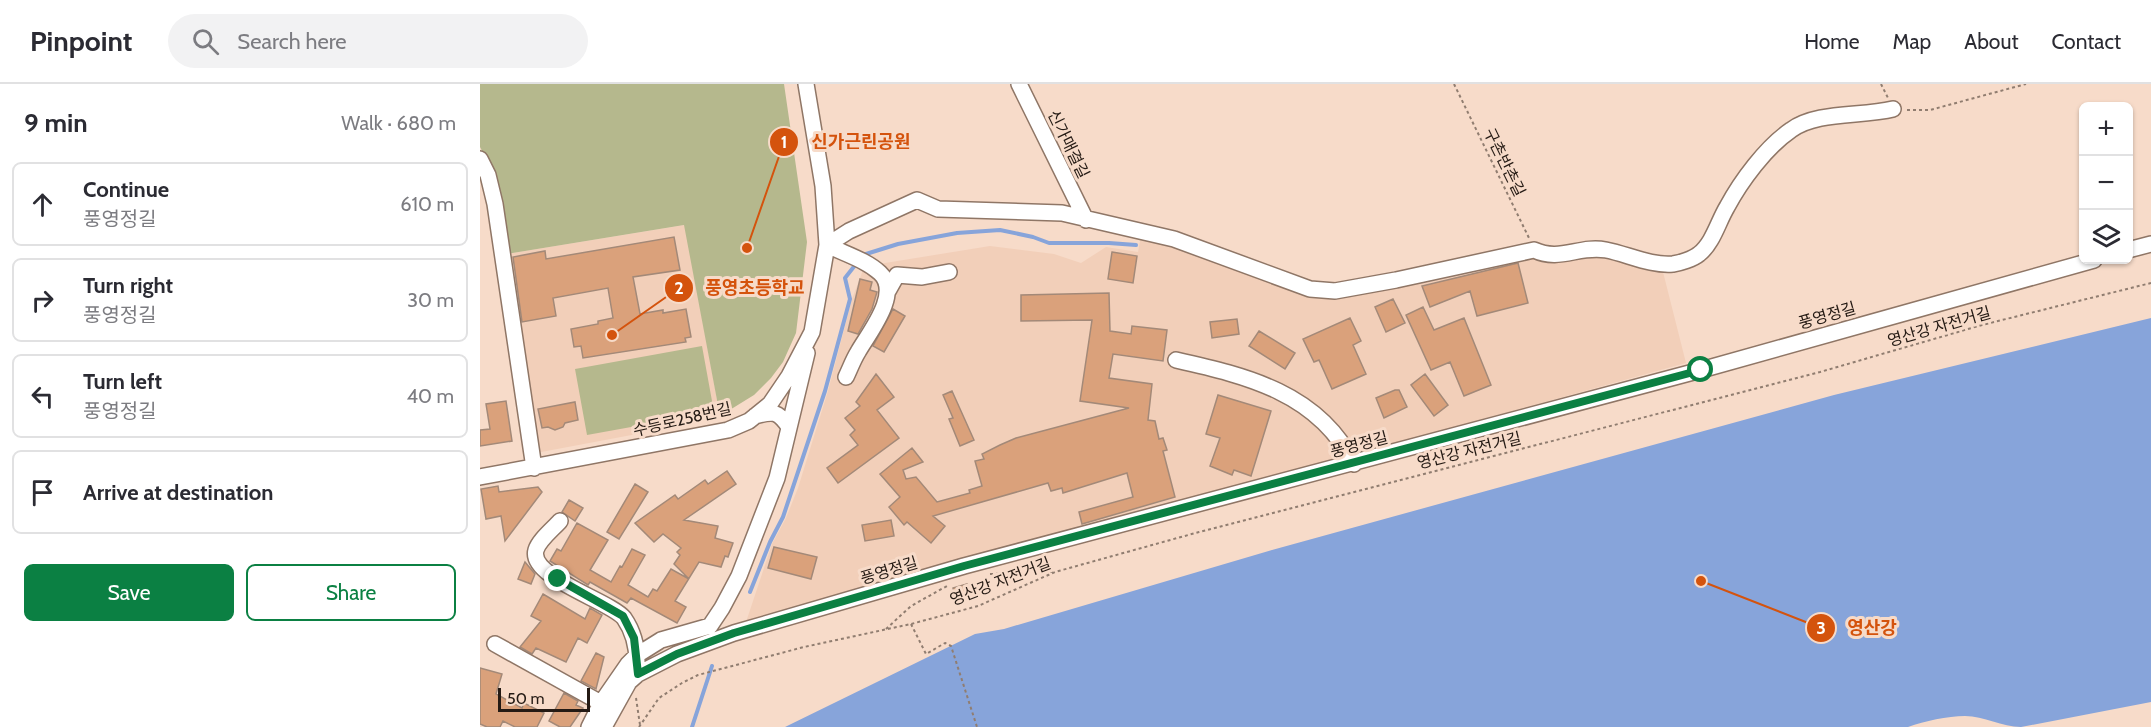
<!DOCTYPE html>
<meta charset="utf-8">
<style>
:root{--surface:#fff;--page:#f2f2f3;--text:#2b2b33;--muted:#7c7c81;--line:#e1e1e2;--accent:#0b8043}
body{margin:0;font-family:Cabin,"Noto Sans KR",sans-serif;background:var(--page);color:var(--text)}
.controls{position:absolute;right:18px;top:18px;display:grid;overflow:hidden;border-radius:9px;box-shadow:0 2px 4px #0004}
.controls button{width:54px;height:54px;display:grid;place-items:center;padding:0;border:0;border-bottom:2px solid var(--line);background:var(--surface);color:var(--text);font:30px sans-serif}
.scale{position:absolute;left:18px;bottom:15px;width:92px;box-sizing:border-box;padding-left:6px;border:3px solid #241a14;border-top:0;font-size:16px;line-height:21px;white-space:nowrap;color:#241a14;-webkit-text-stroke:4px #f7dbc9;paint-order:stroke}
.stop{position:absolute;width:18px;height:18px;margin:-14px;border:4px solid #0b8043;border-radius:50%;background:#fff}
.stop.end{background:#0b8043;border-color:#fff;box-shadow:0 2px 6px #0008}
.list{margin:0;padding:0;list-style:none}
h2{display:flex;justify-content:space-between;align-items:center;height:78px;margin:0;padding:0 24px;font-size:26px}
h2 small{font-size:20px;font-weight:400;color:var(--muted)}
.list li{display:grid;grid-template-columns:39px 1fr auto;gap:18px;align-items:center;box-sizing:border-box;height:84px;margin:0 12px 12px;padding:0 12px;border:2px solid var(--line);border-radius:9px}
.list b{display:block;font-size:22px;white-space:nowrap}
.list p{margin:0;font-size:20px;white-space:nowrap;color:var(--muted)}
.list em{font-size:20px;font-style:normal;color:var(--muted)}
.actions{display:flex;gap:12px;padding:18px 24px}
.actions a{flex:1;padding:14px 0;border:2px solid var(--accent);border-radius:9px;text-align:center;font-size:21px;color:var(--accent)}
.actions .main{background:var(--accent);color:#fff}
.icon{flex:none;width:33px;height:33px;fill:none;stroke:currentColor;stroke-width:2;stroke-linecap:round;stroke-linejoin:round}
.map{position:relative;flex:none;width:1671px;height:643px;overflow:hidden}
header{display:flex;align-items:center;gap:36px;box-sizing:border-box;height:84px;padding:0 30px;background:var(--surface);border-bottom:2px solid var(--line)}
header strong{font-size:28px}
nav{display:flex;gap:33px;margin-inline-start:auto;font-size:21px}
.search{width:420px;height:54px;background:var(--page);display:flex;align-items:center;gap:15px;box-sizing:border-box;padding:0 21px;border-radius:33px;color:var(--muted);font-size:22px}
main{display:flex}
aside{flex:1;background:var(--surface)}
.map>svg:first-child{display:block}
</style>
<header>
<strong>Pinpoint</strong>
<div class="search"><svg class="icon" aria-label="search" viewBox="0 0 24 24"><circle cx="10" cy="10" r="6"/><path d="M15 15l6 6"/></svg>Search here</div>
<nav><a>Home</a><a>Map</a><a>About</a><a>Contact</a></nav>
</header>
<main>
<aside>
<h2>9 min<small>Walk · 680 m</small></h2>
<ul class="list">
<li><svg class="icon" aria-label="ahead" viewBox="0 0 24 24"><path d="M12 20V5M6 11l6-6 6 6"/></svg><div><b>Continue</b><p>풍영정길</p></div><em>610 m</em></li>
<li><svg class="icon" aria-label="right" viewBox="0 0 24 24"><path d="M7 20v-9h11M14 6l5 5-5 5"/></svg><div><b>Turn right</b><p>풍영정길</p></div><em>30 m</em></li>
<li><svg class="icon" aria-label="left" viewBox="0 0 24 24"><path d="M17 20v-9H6M10 6l-5 5 5 5"/></svg><div><b>Turn left</b><p>풍영정길</p></div><em>40 m</em></li>
<li><svg class="icon" aria-label="arrive" viewBox="0 0 24 24"><path d="M6 21V4h12l-3 4 3 4H6"/></svg><div><b>Arrive at destination</b></div></li>
</ul>
<div class="actions"><a class="main">Save</a><a>Share</a></div>
</aside>
<div class="map">
<svg width="1671" height="643" viewBox="0 0 1671 643">
<rect width="100%" height="100%" fill="#f7dbc9"/>
<!-- built -->
<path fill="#f2cfb9" d="M 205,141 L 240,332 L 226,337 L 56,369 L 27,170 Z
M 661,152 L 693,159 L 829,209 L 1028,175 L 1109,168 L 1182,184 L 1206,279 L 266,538 L 292,460 L 306,434 L 318,404 L 348,307 L 372,215 L 383,186 L 399,180 L 510,162 L 574,170 L 601,179 L 626,163 L 658,168 Z"/>
<!-- green -->
<path fill="#b5b88d" d="M 0,0 L 304,0 L 327,158 L 316,249 L 303,278 L 291,294 L 274,311 L 240,332 L 204,141 L 27,170 L 15,92 L 0,63 Z
M 222,262 L 234,328 L 107,351 L 95,285 Z"/>
<!-- water -->
<path fill="#87a4da" d="M 1671,234 L 1671,618 L 1541,643 C 1522,643 1504,632 1485,632 C 1467,632 1445,637 1428,643 L 305,643 L 495,550 L 524,545 L 792,466 L 1354,311 Z"/>
<g fill="none" stroke-linecap="round" stroke-linejoin="round">
<!-- stream -->
<path stroke="#87a4da" stroke-width="4" d="M 384,172 L 386,170 L 418,160 L 477,149 L 520,146 L 553,153 L 569,159 L 629,159 L 656,161
M 270,508 L 290,458 L 303,433 L 345,307 L 370,215 L 365,194 L 376,180
M 212,643 L 232,582"/>
</g>
<!-- building -->
<path fill="#daa17b" stroke="#a38978" stroke-width="1.5" d="M 194,153 L 200,186 L 153,193 L 160,230 L 183,226 L 183,229 L 206,225 L 211,253 L 205,254 L 206,258 L 103,274 L 101,262 L 94,263 L 91,245 L 118,240 L 118,237 L 133,234 L 128,204 L 73,214 L 76,232 L 42,238 L 33,173 L 65,167 L 66,175 Z
M 632,168 L 657,172 L 653,199 L 628,195 Z
M 1038,179 L 1048,219 L 997,232 L 990,207 L 950,223 L 942,202 Z
M 380,195 L 392,198 L 390,206 L 397,208 L 392,225 L 378,250 L 368,247 Z
M 629,209 L 630,247 L 651,250 L 652,242 L 687,246 L 683,277 L 633,270 L 629,294 L 672,300 L 668,336 L 675,337 L 679,355 L 683,354 L 687,366 L 683,367 L 695,413 L 602,440 L 599,428 L 653,413 L 647,389 L 583,409 L 582,404 L 571,407 L 568,399 L 453,432 L 465,442 L 451,459 L 427,438 L 424,441 L 409,423 L 420,413 L 400,390 L 432,364 L 443,378 L 423,386 L 426,395 L 436,393 L 457,418 L 490,409 L 489,406 L 502,402 L 495,377 L 504,375 L 502,370 L 520,361 L 536,354 L 649,324 L 600,317 L 612,236 L 541,237 L 541,211 Z
M 913,215 L 925,239 L 906,248 L 895,223 Z
M 943,223 L 954,246 L 984,234 L 1011,301 L 984,312 L 970,278 L 951,286 L 926,231 Z
M 413,225 L 425,232 L 404,268 L 393,262 Z
M 870,234 L 881,257 L 873,261 L 886,290 L 852,305 L 839,276 L 834,278 L 823,255 Z
M 757,235 L 759,250 L 732,254 L 730,238 Z
M 779,247 L 815,269 L 805,285 L 769,262 Z
M 396,290 L 414,313 L 397,326 L 419,354 L 358,399 L 347,384 L 378,361 L 370,351 L 375,346 L 365,334 L 380,322 L 376,318 Z
M 945,290 L 968,321 L 954,332 L 931,301 Z
M 915,306 L 919,306 L 927,323 L 904,334 L 896,314 Z
M 472,307 L 494,356 L 480,362 L 469,335 L 473,334 L 463,311 Z
M 738,311 L 791,327 L 771,392 L 754,386 L 752,391 L 730,382 L 740,354 L 726,350 Z
M 26,317 L 32,357 L 0,362 L 0,346 L 10,345 L 6,320 Z
M 95,318 L 98,336 L 85,339 L 83,343 L 75,346 L 68,343 L 62,344 L 58,325 Z
M 247,387 L 256,400 L 204,436 L 238,442 L 235,454 L 253,459 L 248,473 L 245,472 L 241,483 L 219,478 L 195,517 L 206,523 L 197,539 L 151,514 L 147,519 L 110,498 L 108,501 L 70,477 L 77,465 L 81,467 L 97,439 L 128,456 L 110,486 L 131,498 L 140,482 L 142,483 L 152,465 L 165,471 L 148,501 L 168,513 L 173,505 L 177,507 L 191,485 L 209,495 L 194,480 L 200,471 L 197,468 L 201,464 L 183,450 L 174,458 L 155,439 L 195,411 L 198,415 L 225,396 L 228,400 Z
M 155,400 L 168,408 L 139,455 L 127,448 Z
M 18,402 L 19,408 L 58,403 L 62,408 L 25,457 L 21,432 L 6,435 L 1,405 Z
M 89,416 L 103,424 L 95,437 L 82,428 Z
M 411,436 L 414,452 L 385,457 L 382,441 Z
M 294,463 L 337,473 L 331,495 L 288,484 Z
M 45,478 L 55,490 L 51,500 L 38,495 Z
M 487,500 L 490,513 L 475,515 L 473,504 Z
M 63,510 L 105,535 L 110,524 L 122,531 L 107,559 L 98,554 L 86,578 L 56,564 L 52,570 L 40,563 L 61,537 L 51,532 Z
M 116,569 L 124,573 L 116,605 L 101,597 Z
M 0,584 L 22,590 L 16,610 L 42,624 L 44,619 L 64,629 L 57,643 L 35,643 L 23,637 L 20,643 L 7,643 L 0,640 Z
M 84,609 L 98,617 L 96,621 L 103,624 L 90,643 L 80,643 L 69,637 Z"/>
<g fill="none" stroke-linecap="round" stroke-linejoin="round">
<defs>
<path id="minor" d="M 539,0 L 606,136
M 0,75 L 8,91 L 15,120 L 54,384
M 1648,166 L 1671,160
M 408,207 L 417,191 L 442,193 L 469,188
M 696,276 C 767,292 839,309 874,380
M 366,293 C 370,285 373,276 378,268 C 388,250 422,209 400,189 C 386,176 365,170 347,161 L 369,147 L 437,116 L 458,125 L 582,129 L 694,155 L 830,205 L 855,207 L 916,196 L 1054,166 C 1080,178 1099,161 1126,166 C 1147,170 1171,182 1193,180 C 1200,179 1213,175 1219,170 C 1233,159 1238,138 1247,123 C 1261,97 1286,63 1311,46 C 1337,27 1381,33 1413,25
M 275,332 C 294,327 298,327 309,343
M 0,393 L 248,346 L 269,337 L 290,320 L 309,292 L 332,248 L 347,161 L 343,102 L 326,0
M 80,437 C 73,445 59,456 56,466 C 48,493 130,517 144,534 C 153,547 157,562 157,578
M 15,560 L 121,619
M 109,643 L 121,619 L 148,580 L 157,571 L 181,556 L 230,542 L 242,524 L 259,492 L 297,394 L 327,269
M 124,643 L 149,598 L 158,590 L 197,570 L 254,549 L 484,482 L 1221,286 L 1614,176"/>
</defs>
<!-- minor casing -->
<use href="#minor" stroke="#8f7666" stroke-width="18"/>
<!-- path -->
<path stroke="#907d70" stroke-width="2" stroke-dasharray="3 3" stroke-linecap="butt" d="M 974,0 L 1049,154
M 1401,0 L 1408,14
M 1427,26 L 1450,26 L 1546,0
M 510,490 L 573,488
M 431,540 L 446,570 L 465,559 L 471,562 L 497,643
M 406,545 L 431,522 L 467,502
M 156,614 L 160,641
M 159,643 L 179,614 L 202,599 L 218,591 L 324,563 L 431,540 L 498,522 L 575,488 L 719,448 L 1340,288 L 1502,241 L 1671,199"/>
<!-- minor -->
<use href="#minor" stroke="#fff" stroke-width="15"/>
</g>
<g fill="none" stroke-linecap="round" stroke-linejoin="round">
<!-- route -->
<path stroke="#0b8043" stroke-width="8" d="M 78,495 L 143,532 L 154,554 L 158,590 L 197,570 L 254,549 L 484,482 L 1221,286"/>
</g>
<g text-anchor="middle" stroke-width="6" stroke-linejoin="round" paint-order="stroke">
<!-- street labels -->
<g font-size="16" fill="#241a14" stroke="#f7dbc9">
<text transform="translate(589 60) rotate(64)" y="6">신가매결길</text>
<text transform="translate(1025 78) rotate(64)" y="6">구촌반촌길</text>
<text transform="translate(1347 231) rotate(-16)" y="6">풍영정길</text>
<text transform="translate(1459 242) rotate(-16)" y="6">영산강 자전거길</text>
<text transform="translate(202 335) rotate(-13)" y="6">수등로258번길</text>
<text transform="translate(879 360) rotate(-15)" y="6">풍영정길</text>
<text transform="translate(989 366) rotate(-14)" y="6">영산강 자전거길</text>
<text transform="translate(409 486) rotate(-17)" y="6">풍영정길</text>
<text transform="translate(520 497) rotate(-21)" y="6">영산강 자전거길</text>
</g>
</g>
<!-- callouts -->
<path fill="none" stroke="#d4530d" stroke-width="2" d="M267 164L304 58M132 251L199 204M1221 497L1341 544"/>
<g fill="#d4530d" stroke="#f7dbc9" stroke-width="2">
<circle cx="267" cy="164" r="6"/>
<circle cx="132" cy="251" r="6"/>
<circle cx="1221" cy="497" r="6"/>
<circle cx="304" cy="58" r="15"/>
<circle cx="199" cy="204" r="15"/>
<circle cx="1341" cy="544" r="15"/>
</g>
<g font-size="18" text-anchor="middle" font-weight="bold" fill="#fff">
<text x="304" y="64">1</text>
<text x="199" y="210">2</text>
<text x="1341" y="550">3</text>
</g>
<g font-size="18" text-anchor="middle" font-weight="bold" fill="#d4530d" stroke="#f7dbc9" stroke-width="6" stroke-linejoin="round" paint-order="stroke">
<text x="381" y="64">신가근린공원</text>
<text x="275" y="210">풍영초등학교</text>
<text x="1392" y="550">영산강</text>
</g>
</svg>
<div class="controls">
<button>+</button>
<button>−</button>
<button><svg class="icon" aria-label="layers" viewBox="0 0 24 24"><path d="M12 4l9 5-9 5-9-5zM3 14l9 5 9-5"/></svg></button>
</div>
<div class="scale">50 m</div>
<div class="stop" style="left:1221px;top:286px"></div>
<div class="stop end" style="left:78px;top:495px"></div>
</div>
</main>
